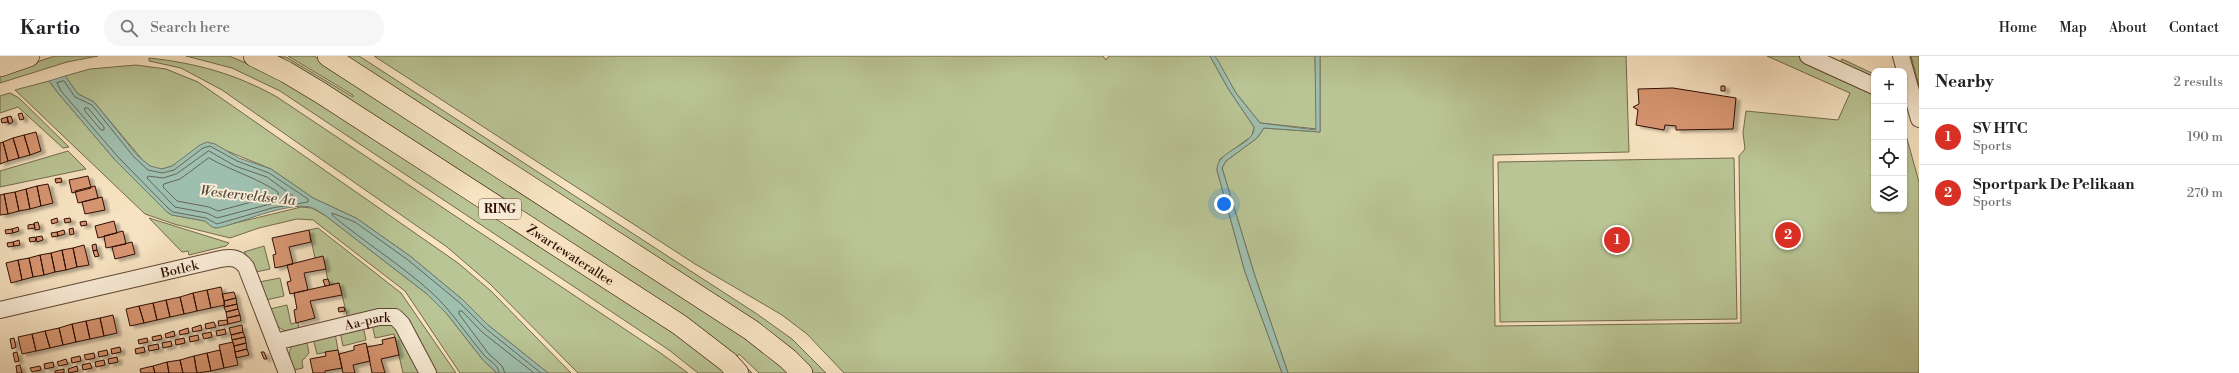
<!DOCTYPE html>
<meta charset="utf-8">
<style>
:root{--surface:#fff;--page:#f6f6f6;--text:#202124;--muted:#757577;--line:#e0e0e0;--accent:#d93025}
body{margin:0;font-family:"Libre Bodoni",serif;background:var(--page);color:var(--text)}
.controls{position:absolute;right:12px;top:12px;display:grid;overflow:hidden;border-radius:8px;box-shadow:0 1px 3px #0004}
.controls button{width:36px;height:36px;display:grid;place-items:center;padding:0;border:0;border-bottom:1px solid var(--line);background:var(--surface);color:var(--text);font:20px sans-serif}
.you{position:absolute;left:1224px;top:148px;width:14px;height:14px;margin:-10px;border:3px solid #fff;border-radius:50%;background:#1a73e8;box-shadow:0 0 0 6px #1a73e833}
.badge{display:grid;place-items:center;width:26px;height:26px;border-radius:50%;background:var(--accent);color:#fff;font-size:13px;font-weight:700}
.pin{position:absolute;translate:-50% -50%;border:2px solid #fff;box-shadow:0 1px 4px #0006}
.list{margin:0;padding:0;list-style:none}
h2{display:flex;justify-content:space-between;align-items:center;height:52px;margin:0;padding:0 16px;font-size:17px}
h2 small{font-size:13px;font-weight:400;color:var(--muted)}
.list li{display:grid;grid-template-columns:26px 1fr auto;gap:12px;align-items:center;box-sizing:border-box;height:56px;padding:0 16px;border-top:1px solid var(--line)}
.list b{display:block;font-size:15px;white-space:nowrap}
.list p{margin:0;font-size:13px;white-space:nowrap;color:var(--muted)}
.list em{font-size:13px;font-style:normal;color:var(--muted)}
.icon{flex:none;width:22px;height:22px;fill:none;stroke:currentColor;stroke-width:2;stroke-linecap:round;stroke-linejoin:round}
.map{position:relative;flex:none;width:1919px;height:317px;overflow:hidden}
header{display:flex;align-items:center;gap:24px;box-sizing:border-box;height:56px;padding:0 20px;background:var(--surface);border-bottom:1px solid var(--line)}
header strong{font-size:19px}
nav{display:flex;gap:22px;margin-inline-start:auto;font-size:14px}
.search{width:280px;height:36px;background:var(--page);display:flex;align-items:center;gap:10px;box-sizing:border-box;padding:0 14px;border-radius:16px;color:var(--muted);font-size:15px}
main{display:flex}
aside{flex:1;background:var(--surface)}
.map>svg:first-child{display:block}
</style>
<header>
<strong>Kartio</strong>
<div class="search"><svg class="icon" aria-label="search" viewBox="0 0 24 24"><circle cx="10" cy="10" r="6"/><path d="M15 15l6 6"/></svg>Search here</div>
<nav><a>Home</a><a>Map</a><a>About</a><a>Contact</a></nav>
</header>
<main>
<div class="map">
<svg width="1919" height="317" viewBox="0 0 1919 317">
<defs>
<filter id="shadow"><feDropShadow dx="4.5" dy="2.5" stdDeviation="1" flood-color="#0004"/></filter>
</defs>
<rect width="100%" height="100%" fill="#f8e4c3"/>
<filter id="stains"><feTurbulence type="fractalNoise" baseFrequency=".005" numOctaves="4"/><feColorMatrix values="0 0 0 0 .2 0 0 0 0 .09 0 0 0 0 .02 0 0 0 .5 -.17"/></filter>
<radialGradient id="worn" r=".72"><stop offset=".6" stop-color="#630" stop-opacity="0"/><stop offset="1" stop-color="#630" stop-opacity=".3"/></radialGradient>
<!-- green -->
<path fill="#bac595" stroke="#746a4c" d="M 55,0 L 98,0 L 67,6 L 0,27 L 0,18 Z
M 186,0 L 229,0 L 279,21 L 670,272 L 726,317 L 698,317 L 669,294 L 280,35 L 232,12 Z
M 270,0 L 286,1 L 353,41 L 353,39 L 288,0 L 314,0 L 746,280 L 791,317 L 759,317 L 739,298 L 736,301 L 752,317 L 747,317 Z
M 341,0 L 359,0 L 757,258 L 792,283 L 826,317 L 812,317 Z
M 374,0 L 1103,0 L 1106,4 L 1109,0 L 1210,0 L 1229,34 L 1254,71 L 1252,80 L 1220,103 L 1217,114 L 1245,216 L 1282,317 L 844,317 L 807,278 L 782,259 L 695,208 Z
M 1214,0 L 1315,0 L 1317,73 L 1260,67 L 1236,37 Z
M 1320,0 L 1626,0 L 1629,96 L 1493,99 L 1495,270 L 1741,267 L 1739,100 L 1745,93 L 1743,77 L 1746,55 L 1838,64 L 1850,37 L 1767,0 L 1799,0 L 1874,34 L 1874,153 L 1904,153 L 1904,72 L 1919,126 L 1919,317 L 1288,317 L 1254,217 L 1222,112 L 1226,105 L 1257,82 L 1264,72 L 1320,76 Z
M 1911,0 L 1919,0 L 1919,30 Z
M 149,2 C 196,7 236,18 277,41 L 659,296 L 688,317 L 578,317 L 490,228 L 447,191 L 222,34 L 181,12 L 149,5 Z
M 1842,3 L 1874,18 L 1874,27 L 1838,10 Z
M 136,9 L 166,13 L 198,26 L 458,207 L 491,235 L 571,317 L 548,317 L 488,269 L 463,244 L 410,200 L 356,162 L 313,142 L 271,113 L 227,95 L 183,104 L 172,110 L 162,113 L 156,113 L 145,107 L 94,46 L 78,38 L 65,20 L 90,13 Z
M 49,25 L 58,37 L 116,105 L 167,156 L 172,159 L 205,165 L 215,172 L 301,151 L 312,152 L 326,160 L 427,238 L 447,258 L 483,304 L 497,317 L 460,317 L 405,235 L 313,164 L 297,163 L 259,172 L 230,182 L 174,168 L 145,158 L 15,34 Z
M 10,37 L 19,42 L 69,91 L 63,92 L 18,51 L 0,57 L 0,40 Z
M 68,95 L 86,113 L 0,131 L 0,115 Z
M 1734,102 L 1737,263 L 1500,266 L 1498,106 Z
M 149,162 L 229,187 L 226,190 L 189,199 L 188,195 L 182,196 Z
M 318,172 L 401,237 L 456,317 L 435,317 L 405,260 L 397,253 L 391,253 L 348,263 L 339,227 L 329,229 L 323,201 L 315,202 L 309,174 Z
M 264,190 L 270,213 L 256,216 L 244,196 Z
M 280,222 L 284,240 L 266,244 L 259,226 Z
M 287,249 L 291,268 L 298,266 L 299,274 C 278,278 277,270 270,253 Z
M 394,267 L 422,317 L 403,317 L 394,278 L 375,282 L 372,268 Z
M 363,270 L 366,284 L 343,290 L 340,276 Z
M 335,277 L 338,294 L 317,298 L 313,282 Z
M 306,283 L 309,297 L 302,305 L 303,312 L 294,314 C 287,294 286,291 306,283 Z"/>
<!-- water -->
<path fill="#9fbfae" stroke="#72786a" d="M 1210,0 L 1214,0 L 1217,3 L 1236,37 L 1260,67 L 1316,74 L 1315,0 L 1320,0 L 1320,76 L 1264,72 L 1257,82 L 1226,105 L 1222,112 L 1254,217 L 1288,317 L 1282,317 L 1245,216 L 1217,114 C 1216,94 1256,89 1254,71 L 1229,34 Z
M 65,20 L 78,38 L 94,46 L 137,99 L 150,110 L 162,113 L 172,110 L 200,89 L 207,86 L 215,88 L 239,102 L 271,113 L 313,142 L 356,162 L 410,200 L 463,244 L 488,269 L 548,317 L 497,317 L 483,304 L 447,258 L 427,238 L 326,160 C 321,157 316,153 310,151 C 287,146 241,167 217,172 L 212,171 L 205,165 L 172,159 L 167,156 L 116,105 L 58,37 L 49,25 Z"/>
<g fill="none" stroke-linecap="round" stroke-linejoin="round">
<!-- shore -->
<path stroke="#666658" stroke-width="1" d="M 64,25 L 75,41 L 92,49 L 134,101 L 148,114 L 162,117 L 174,114 L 203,92 L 210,90 L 237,105 L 269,117 L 308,143 L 308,146 L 272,152 L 217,168 L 206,162 L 173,156 L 169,153 L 119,102 L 61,35 L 57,27 Z
M 85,52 L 88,52 L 104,71 L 104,74 L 101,74 L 85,55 Z
M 209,95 L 235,110 L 267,121 L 293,140 L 293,142 L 217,162 L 207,157 L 175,151 L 147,122 L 148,120 L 163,122 L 176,118 Z
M 209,102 C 232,115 257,122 278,136 L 278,139 L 218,155 L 209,151 L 177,145 L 163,131 L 164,128 L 180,123 Z
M 499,317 C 499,309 489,305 484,299 C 466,278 452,255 431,236 C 400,208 364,186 332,159 L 332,157 L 355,166 L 408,204 L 460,247 L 485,272 L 541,317
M 505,317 L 502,310 L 488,297 L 459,258 L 459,255 L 462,255 L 482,276 L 534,317"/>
</g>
<!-- building -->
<path fill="#d89672" stroke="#2e0e03" filter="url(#shadow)" d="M 1721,30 L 1725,30 L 1725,35 L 1721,35 Z
M 1673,32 L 1736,42 L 1733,73 L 1676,74 L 1676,70 L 1665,69 L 1664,74 L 1636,69 L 1638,54 L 1633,51 L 1639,48 L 1638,33 Z
M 22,57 L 24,63 L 20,64 L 18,58 Z
M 11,60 L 13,66 L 9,68 L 7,61 Z
M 7,61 L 8,66 L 2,67 L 1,63 Z
M 36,76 L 41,95 L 30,99 L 24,79 Z
M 24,79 L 30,99 L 19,102 L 13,82 Z
M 13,82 L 19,102 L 8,105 L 3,86 Z
M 3,86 L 8,105 L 0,108 L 0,87 Z
M 88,120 L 91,132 L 72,137 L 69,124 Z
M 61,122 L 62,126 L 56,127 L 55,123 Z
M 48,128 L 53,147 L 41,150 L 37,130 Z
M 37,130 L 41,150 L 30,153 L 26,133 Z
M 95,130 L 98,142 L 78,147 L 75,135 Z
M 26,133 L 30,153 L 19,155 L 15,136 Z
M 15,136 L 19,155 L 8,158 L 4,138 Z
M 4,138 L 8,158 L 0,159 L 0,139 Z
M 102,141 L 105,154 L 85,158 L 82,146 Z
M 57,162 L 58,166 L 52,168 L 51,164 Z
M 70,162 L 71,166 L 65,167 L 64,163 Z
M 86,165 L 87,169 L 81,170 L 80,166 Z
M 114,165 L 117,177 L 98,182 L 95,170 Z
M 38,166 L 40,173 L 35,174 L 34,167 Z
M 34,168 L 35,172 L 28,173 L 28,169 Z
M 18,171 L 19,175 L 13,177 L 12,173 Z
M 73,172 L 74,178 L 70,179 L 69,173 Z
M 12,173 L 13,177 L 6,178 L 5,174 Z
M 64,174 L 65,178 L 58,180 L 57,176 Z
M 309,174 L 311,186 L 289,191 L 293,208 L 275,212 L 273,199 L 276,198 L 272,182 Z
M 123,175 L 126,188 L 106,192 L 104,180 Z
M 57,176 L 58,180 L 52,181 L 51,177 Z
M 42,180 L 43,184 L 37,186 L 36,181 Z
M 35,181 L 36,185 L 30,186 L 29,182 Z
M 19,184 L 20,189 L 14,190 L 13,186 Z
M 13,186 L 14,190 L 8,191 L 7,187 Z
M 132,186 L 135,198 L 115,203 L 112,191 Z
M 96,188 L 97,194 L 93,195 L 92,189 Z
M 84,189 L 89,209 L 77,211 L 73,192 Z
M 73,192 L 77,211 L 66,214 L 62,194 Z
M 62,194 L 66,214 L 55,216 L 51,197 Z
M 97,194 L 99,200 L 95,201 L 93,195 Z
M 51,197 L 55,216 L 44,219 L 40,199 Z
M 40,199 L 44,219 L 33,221 L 29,202 Z
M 323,200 L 326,213 L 304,217 L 308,234 L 290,238 L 287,226 L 291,225 L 287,209 Z
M 29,202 L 33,221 L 22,224 L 18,204 Z
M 18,204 L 22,224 L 11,227 L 6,207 Z
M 328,223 L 330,229 L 325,230 L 323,224 Z
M 339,227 L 342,239 L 310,245 L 315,262 L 296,267 L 294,254 L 297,253 L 294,237 Z
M 221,231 L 225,249 L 211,252 L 207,234 Z
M 207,234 L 211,252 L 197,255 L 193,237 Z
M 234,236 L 236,242 L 224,245 L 222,238 Z
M 193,237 L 197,255 L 184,258 L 180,241 Z
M 180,241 L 184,258 L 170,261 L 166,244 Z
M 236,242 L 237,248 L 224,251 L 224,245 Z
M 166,244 L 170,261 L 157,264 L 153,247 Z
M 153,247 L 157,264 L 144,267 L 139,250 Z
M 237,248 L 238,253 L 226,256 L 224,251 Z
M 139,250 L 144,267 L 130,270 L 126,253 Z
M 344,251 L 345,255 L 339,256 L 338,252 Z
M 238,253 L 240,259 L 227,262 L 226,256 Z
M 113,259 L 117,277 L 104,280 L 100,262 Z
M 240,259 L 241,265 L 228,268 L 227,262 Z
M 100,262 L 104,280 L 90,283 L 86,265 Z
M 227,264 L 228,268 L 219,270 L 218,265 Z
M 86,265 L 90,283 L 76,286 L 72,268 Z
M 214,266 L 216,271 L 206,273 L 205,268 Z
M 72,268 L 76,286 L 63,289 L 59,272 Z
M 201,269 L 202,274 L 193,276 L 192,272 Z
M 242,269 L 243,276 L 231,279 L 229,272 Z
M 59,272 L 63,289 L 50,292 L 45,275 Z
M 188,272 L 189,277 L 180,279 L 179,275 Z
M 225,273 L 226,278 L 217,280 L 216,275 Z
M 45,275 L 50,292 L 36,295 L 32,278 Z
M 174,275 L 175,280 L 166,282 L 165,278 Z
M 211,276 L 212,281 L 204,283 L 202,278 Z
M 243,276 L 245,281 L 232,284 L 231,279 Z
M 32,278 L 36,295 L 22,298 L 18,281 Z
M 161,279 L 162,283 L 153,285 L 152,281 Z
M 198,279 L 199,284 L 190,286 L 189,281 Z
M 245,281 L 246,287 L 234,290 L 232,284 Z
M 395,281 L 399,299 L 381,303 L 385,317 L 372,317 L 367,291 L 383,288 L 382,284 Z
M 14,282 L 16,291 L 12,293 L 10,283 Z
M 147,282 L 148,286 L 139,288 L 138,284 Z
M 184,282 L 185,287 L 176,289 L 175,284 Z
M 171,285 L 172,290 L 163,292 L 162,287 Z
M 233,286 L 238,309 L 224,312 L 219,289 Z
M 246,287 L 247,293 L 235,296 L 234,290 Z
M 366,287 L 370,305 L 353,309 L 355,317 L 343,317 L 339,298 L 354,294 L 354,290 Z
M 158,288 L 159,293 L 149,295 L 148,290 Z
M 120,291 L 121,296 L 112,298 L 111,293 Z
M 144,291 L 145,296 L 136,298 L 135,293 Z
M 247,293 L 249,299 L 236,302 L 235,296 Z
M 107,294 L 108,299 L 99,301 L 98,296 Z
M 220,294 L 224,312 L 211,315 L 207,297 Z
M 338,294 L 342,312 L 325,315 L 325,317 L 313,317 L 310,303 L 326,300 L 325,296 Z
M 17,296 L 19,305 L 15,306 L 13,297 Z
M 261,296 L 264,296 L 267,303 L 264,303 Z
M 94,297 L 95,302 L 86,304 L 84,299 Z
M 207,297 L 211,315 L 197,317 L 194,300 Z
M 80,300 L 81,305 L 72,307 L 71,302 Z
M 194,300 L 197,317 L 183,317 L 180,304 Z
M 117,301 L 118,306 L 109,308 L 108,303 Z
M 66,303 L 68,308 L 59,310 L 57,306 Z
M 104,304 L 105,309 L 96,311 L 95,306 Z
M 180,304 L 183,317 L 169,317 L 167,306 Z
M 53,306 L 54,311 L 45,313 L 44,308 Z
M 167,306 L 169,317 L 155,317 L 153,310 Z
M 90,307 L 92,312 L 83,314 L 82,309 Z
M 20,309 L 22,317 L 17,317 L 16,310 Z
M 40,310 L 41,314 L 32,316 L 30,312 Z
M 77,310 L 78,315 L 69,317 L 68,313 Z
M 153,310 L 155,317 L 141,317 L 140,313 Z
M 64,313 L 64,317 L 55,317 L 55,315 Z"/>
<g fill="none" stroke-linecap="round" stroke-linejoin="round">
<defs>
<g id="minor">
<path d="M 1808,0 L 1874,30"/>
<path d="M 1901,0 L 1919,63"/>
<path id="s1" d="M 0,254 L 216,204 C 228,201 238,200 246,211 L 287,317"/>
<path id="s2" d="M 275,286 L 379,261 L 395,261 L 402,268 L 428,317"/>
</g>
<g id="major">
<path id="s3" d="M 254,0 L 286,16 L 321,37 L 680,269 L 728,306 L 738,317"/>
<path d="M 328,0 L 751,274 L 788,303 L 802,317"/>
<path d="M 0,10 L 29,0"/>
</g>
</defs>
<!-- minor casing -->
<use href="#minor" stroke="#604433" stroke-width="18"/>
<!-- major casing -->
<use href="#major" stroke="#2e0e03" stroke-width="22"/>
<!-- minor -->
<use href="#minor" stroke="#faedd8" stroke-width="16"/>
<!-- major -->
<use href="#major" stroke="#f8e4c3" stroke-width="21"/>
</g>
<g text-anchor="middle" stroke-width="4" stroke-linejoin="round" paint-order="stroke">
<!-- shield labels -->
<rect fill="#faedd8" stroke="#6b5143" stroke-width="1" x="479" y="143" width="42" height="20" rx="3"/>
<g font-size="12" font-weight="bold" fill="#2e0e03">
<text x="500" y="157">RING</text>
</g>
<!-- street labels -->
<g font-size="13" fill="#2e0e03" stroke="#faedd8">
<text dy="5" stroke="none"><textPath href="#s3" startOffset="374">Zwartewaterallee</textPath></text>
<text dy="5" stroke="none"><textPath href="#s1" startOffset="184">Botlek</textPath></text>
<text dy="5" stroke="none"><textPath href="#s2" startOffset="95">Aa-park</textPath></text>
</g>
<!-- water labels -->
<g font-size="14" font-style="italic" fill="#564c3f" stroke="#faedd8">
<text transform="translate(248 139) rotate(6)" y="5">Westerveldse Aa</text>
</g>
</g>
<rect width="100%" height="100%" filter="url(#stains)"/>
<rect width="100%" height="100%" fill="url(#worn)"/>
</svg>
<div class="controls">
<button>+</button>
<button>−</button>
<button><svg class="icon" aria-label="locate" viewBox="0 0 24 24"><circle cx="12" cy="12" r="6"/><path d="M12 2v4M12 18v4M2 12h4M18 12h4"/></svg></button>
<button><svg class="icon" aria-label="layers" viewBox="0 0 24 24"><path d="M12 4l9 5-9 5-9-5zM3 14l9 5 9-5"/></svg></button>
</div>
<div class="you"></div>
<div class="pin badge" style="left:1617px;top:184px">1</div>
<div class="pin badge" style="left:1788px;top:179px">2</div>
</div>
<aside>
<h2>Nearby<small>2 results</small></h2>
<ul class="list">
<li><span class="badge">1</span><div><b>SV HTC</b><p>Sports</p></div><em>190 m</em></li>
<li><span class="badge">2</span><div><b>Sportpark De Pelikaan</b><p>Sports</p></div><em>270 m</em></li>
</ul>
</aside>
</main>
